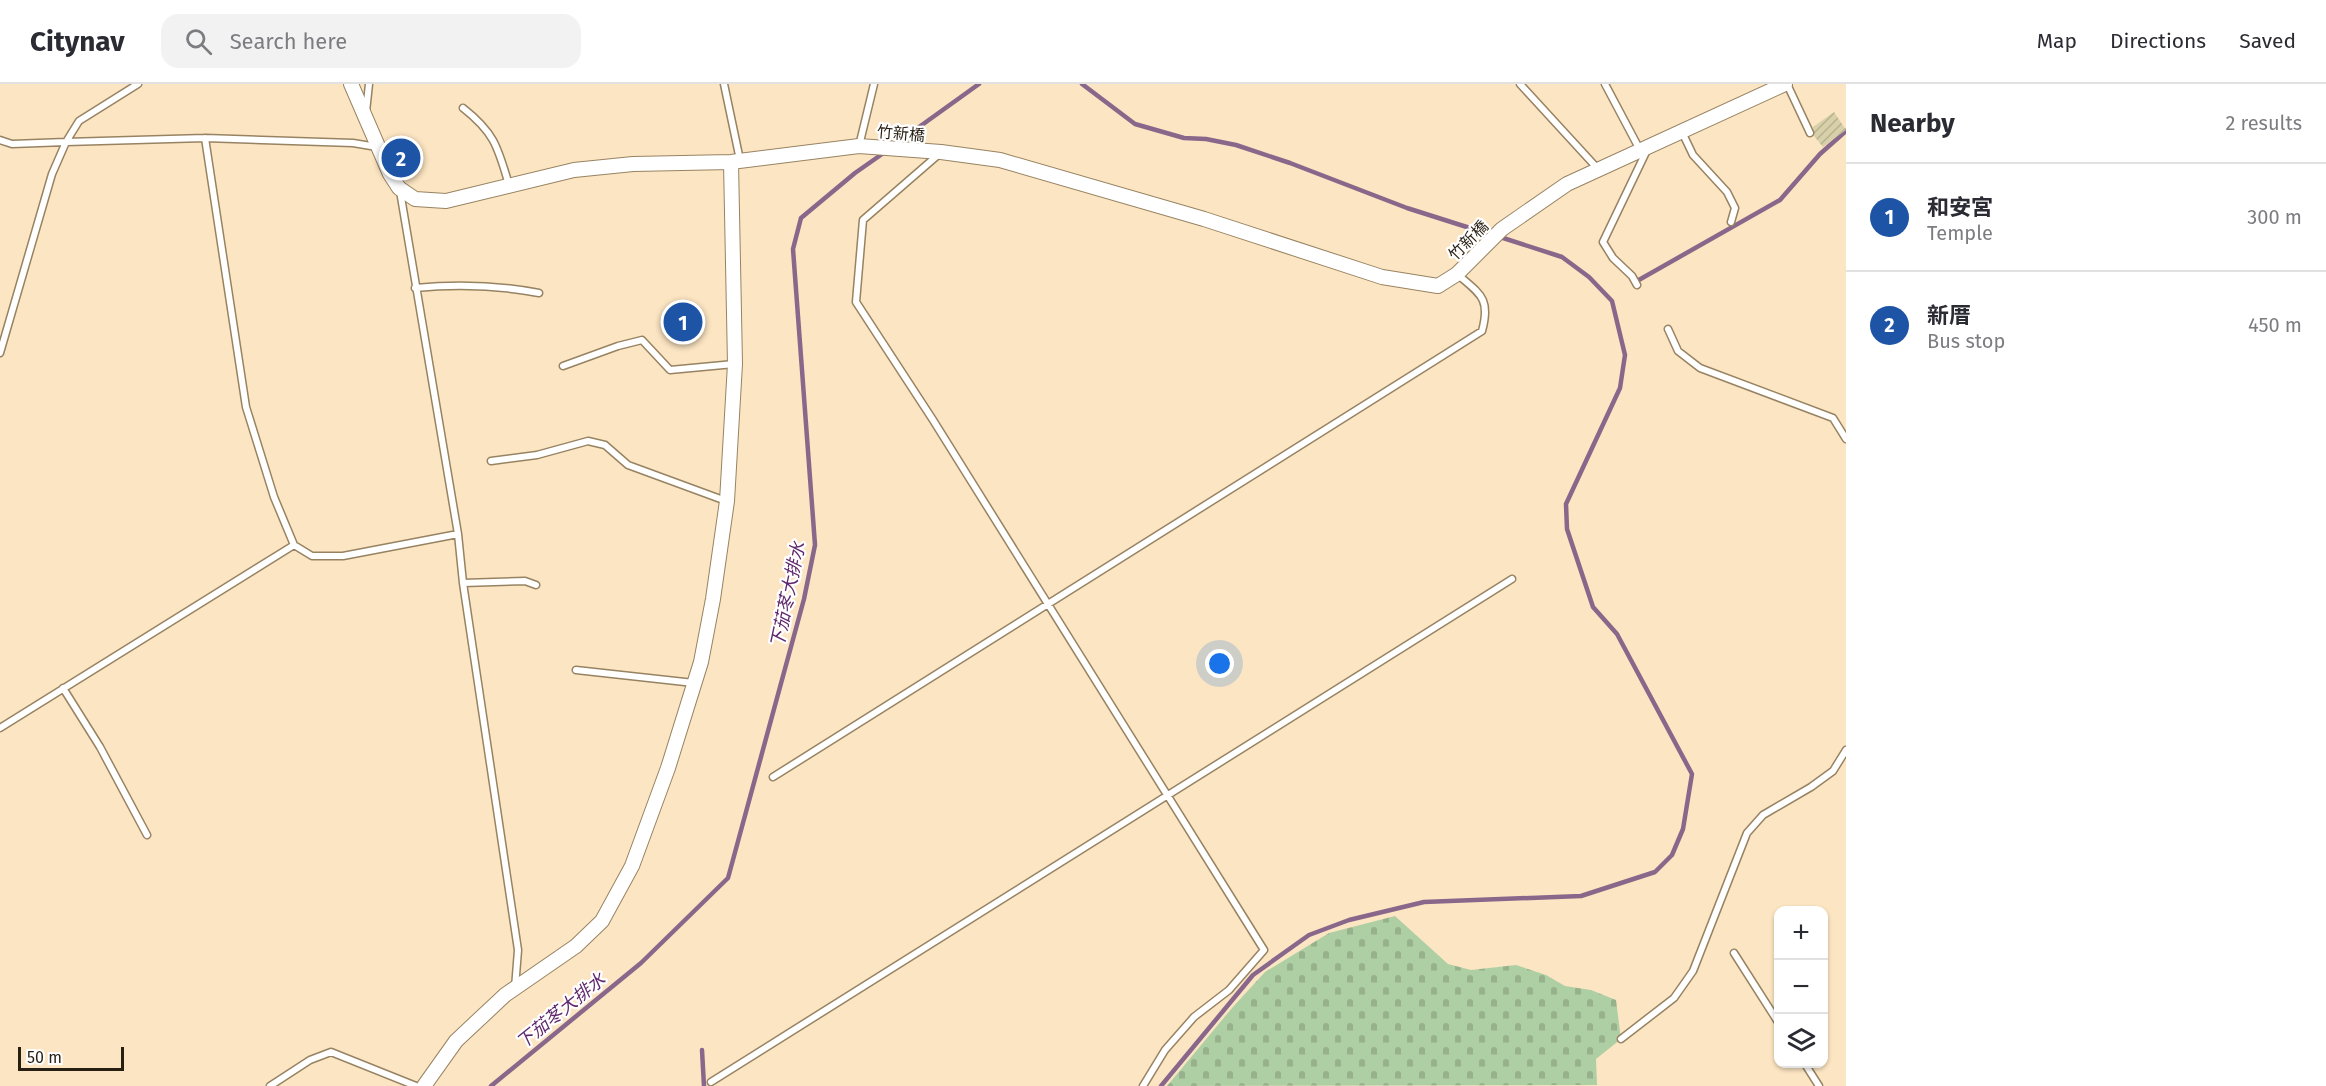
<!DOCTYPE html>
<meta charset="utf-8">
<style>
:root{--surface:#fff;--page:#f2f2f3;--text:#2b2b33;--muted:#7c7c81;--line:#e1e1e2;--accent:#1d54a6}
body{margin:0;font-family:"Fira Sans","Noto Sans TC",sans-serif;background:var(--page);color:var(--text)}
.controls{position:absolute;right:18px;bottom:18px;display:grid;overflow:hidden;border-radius:12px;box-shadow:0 2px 4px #0004}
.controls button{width:54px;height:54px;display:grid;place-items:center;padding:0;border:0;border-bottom:2px solid var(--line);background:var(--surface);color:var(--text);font:30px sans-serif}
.scale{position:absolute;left:18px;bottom:15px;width:106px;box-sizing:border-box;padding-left:6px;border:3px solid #271f11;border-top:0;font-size:16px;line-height:21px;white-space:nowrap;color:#271f11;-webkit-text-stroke:4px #fff;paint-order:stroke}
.you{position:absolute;left:1220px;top:580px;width:21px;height:21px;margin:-15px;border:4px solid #fff;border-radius:50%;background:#1a73e8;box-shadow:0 0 0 9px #1a73e833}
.badge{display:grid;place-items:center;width:39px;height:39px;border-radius:50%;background:var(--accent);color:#fff;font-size:20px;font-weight:700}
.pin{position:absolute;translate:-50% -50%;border:3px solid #fff;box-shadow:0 2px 6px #0006}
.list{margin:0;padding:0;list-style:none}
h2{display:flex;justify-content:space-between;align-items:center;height:78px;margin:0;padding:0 24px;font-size:26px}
h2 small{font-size:20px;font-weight:400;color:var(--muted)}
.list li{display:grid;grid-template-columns:39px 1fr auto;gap:18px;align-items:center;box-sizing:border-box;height:108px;padding:0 24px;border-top:2px solid var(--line)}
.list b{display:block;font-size:22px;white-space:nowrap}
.list p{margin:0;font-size:20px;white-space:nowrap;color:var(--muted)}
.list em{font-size:20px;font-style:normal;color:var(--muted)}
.icon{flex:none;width:33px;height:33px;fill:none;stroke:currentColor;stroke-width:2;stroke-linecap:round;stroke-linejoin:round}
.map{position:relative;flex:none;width:1846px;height:1002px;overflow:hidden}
header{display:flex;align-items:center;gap:36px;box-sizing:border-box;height:84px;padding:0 30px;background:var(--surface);border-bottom:2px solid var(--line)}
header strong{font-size:28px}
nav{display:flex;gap:33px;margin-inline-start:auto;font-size:21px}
.search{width:420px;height:54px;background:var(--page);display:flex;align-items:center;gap:15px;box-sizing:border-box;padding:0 21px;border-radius:18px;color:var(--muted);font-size:22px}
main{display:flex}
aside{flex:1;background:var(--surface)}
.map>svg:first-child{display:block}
</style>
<header>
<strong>Citynav</strong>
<div class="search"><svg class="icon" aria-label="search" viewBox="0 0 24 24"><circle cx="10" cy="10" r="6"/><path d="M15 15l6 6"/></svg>Search here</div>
<nav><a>Map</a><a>Directions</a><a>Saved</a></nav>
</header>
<main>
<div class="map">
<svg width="1846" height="1002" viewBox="0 0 1846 1002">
<defs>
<pattern id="cemetery-stones" width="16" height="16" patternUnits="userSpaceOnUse" patternTransform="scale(1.5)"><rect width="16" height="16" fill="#aecfa4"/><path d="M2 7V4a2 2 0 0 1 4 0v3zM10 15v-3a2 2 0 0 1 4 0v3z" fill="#96b18c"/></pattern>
<pattern id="building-hatch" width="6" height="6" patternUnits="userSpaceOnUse" patternTransform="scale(1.5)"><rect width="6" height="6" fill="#d7d0a9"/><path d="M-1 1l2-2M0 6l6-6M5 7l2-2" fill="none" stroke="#b9b290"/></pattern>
</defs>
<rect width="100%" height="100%" fill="#fce5c2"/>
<!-- cemetery -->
<path fill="url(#cemetery-stones)" d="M 1395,832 L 1448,880 L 1471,886 L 1516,881 L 1546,891 L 1565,902 L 1591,906 L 1616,916 L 1621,955 L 1596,975 L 1597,1001 L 1167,1002 L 1232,924 L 1265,888 L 1329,849 Z"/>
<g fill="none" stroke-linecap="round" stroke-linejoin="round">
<!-- stream -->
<path stroke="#89678b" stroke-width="4.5" d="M 1082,0 L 1135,40 L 1184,54 L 1206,55 L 1236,61 L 1290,79 L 1407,124 L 1492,151
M 894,61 L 979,0
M 1637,197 L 1780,116 L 1820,70 L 1846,47
M 702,966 L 704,1002
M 491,1002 L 641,879 L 728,794 L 804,515 L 815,461 L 793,165 L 801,134 L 855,89 L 885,68
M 1161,1002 L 1253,891 L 1309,851 L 1349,836 L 1424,818 L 1581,812 L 1655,788 L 1672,771 L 1683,745 L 1692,690 L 1617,550 L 1593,523 L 1567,445 L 1566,420 L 1620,304 L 1625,271 L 1612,217 L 1589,193 L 1562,173 L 1500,153"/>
</g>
<!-- building -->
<path fill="url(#building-hatch)" d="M 1834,28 L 1846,46 L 1823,63 L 1814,52 L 1813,43 Z"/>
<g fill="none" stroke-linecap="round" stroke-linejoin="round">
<defs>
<path id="service" d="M 724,0 L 740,76
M 1520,0 L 1598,85
M 1605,0 L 1640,66
M 1787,0 L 1810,49
M 463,24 C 495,49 498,64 509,101
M 366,28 L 369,0
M 1682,48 L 1693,71 L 1727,108 L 1735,124 L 1731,138
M 205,54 L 246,323 L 274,413 L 294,461 L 312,472 L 343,472 L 458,450
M 0,56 L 12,60 L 66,58 L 79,37 L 138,0
M 859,62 L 874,0
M 938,71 L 863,136 L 856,218 L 933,336 L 1264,866 L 1229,906 L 1194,933 L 1165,966 L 1143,1002
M 400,107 L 458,450 L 463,499 L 518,866 L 515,904
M 1637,201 L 1632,192 L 1613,174 L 1603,158 L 1647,66
M 415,204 C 458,200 497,201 539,209
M 1668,245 L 1678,267 L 1700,284 L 1833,334 L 1846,355
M 0,269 L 52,90 L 66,58 L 205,54 L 353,59 L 377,63
M 563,282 L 618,262 L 642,256 L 670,286 L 734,280
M 491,377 L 537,371 L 588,357 L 605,361 L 628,381 L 726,417
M 463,499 L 525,497 L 536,501
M 576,586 L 694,599
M 63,604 L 100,663 L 147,751
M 0,644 L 294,461
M 773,693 L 1482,247 C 1491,214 1480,210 1457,190
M 1734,869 L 1778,938
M 1621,955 L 1674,914 L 1693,887 L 1747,749 L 1763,731 L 1811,703 L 1833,687 L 1846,666
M 1805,980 L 1819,1002
M 711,998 L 1512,495
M 270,1002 L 310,976 L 331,968 L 416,1002"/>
<path id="tertiary" d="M 351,0 L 390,90 L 399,104 L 415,115 L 446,117 L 574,86 L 633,80 L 731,78 L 859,62 L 941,68 L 1000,76 L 1204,135 L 1382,193 L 1438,202 L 1457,190 L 1502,145 L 1567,100 L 1785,0
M 424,1002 L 456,957 L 505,911 L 576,862 L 602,837 L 632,782 L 668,684 L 701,578 L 713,515 L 727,417 L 735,280 L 731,78"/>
</defs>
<!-- service casing -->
<use href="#service" stroke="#978362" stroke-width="9"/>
<!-- tertiary casing -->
<use href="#tertiary" stroke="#978362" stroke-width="16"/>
<!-- service -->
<use href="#service" stroke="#fff" stroke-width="6"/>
<!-- tertiary -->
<use href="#tertiary" stroke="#fff" stroke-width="14"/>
</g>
<g text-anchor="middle" stroke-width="4.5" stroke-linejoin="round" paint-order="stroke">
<!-- street labels -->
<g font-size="16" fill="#271f11" stroke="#fff">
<text transform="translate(901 49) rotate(5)" y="6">竹新橋</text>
<text transform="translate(1468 156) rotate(-45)" y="6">竹新橋</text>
</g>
<!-- water labels -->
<g font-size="18" font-style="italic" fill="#5f276d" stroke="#fff">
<text transform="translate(788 511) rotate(-78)" y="6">下茄苳大排水</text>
<text transform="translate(561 927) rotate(-39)" y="6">下茄苳大排水</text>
</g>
</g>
</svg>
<div class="controls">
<button>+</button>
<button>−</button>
<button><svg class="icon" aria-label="layers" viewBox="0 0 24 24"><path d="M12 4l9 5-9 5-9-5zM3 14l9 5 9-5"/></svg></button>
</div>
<div class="scale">50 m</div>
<div class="you"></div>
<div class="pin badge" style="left:683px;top:238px">1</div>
<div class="pin badge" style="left:401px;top:74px">2</div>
</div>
<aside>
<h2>Nearby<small>2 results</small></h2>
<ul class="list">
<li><span class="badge">1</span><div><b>和安宮</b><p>Temple</p></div><em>300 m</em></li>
<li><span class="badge">2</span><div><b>新厝</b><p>Bus stop</p></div><em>450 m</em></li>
</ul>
</aside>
</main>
